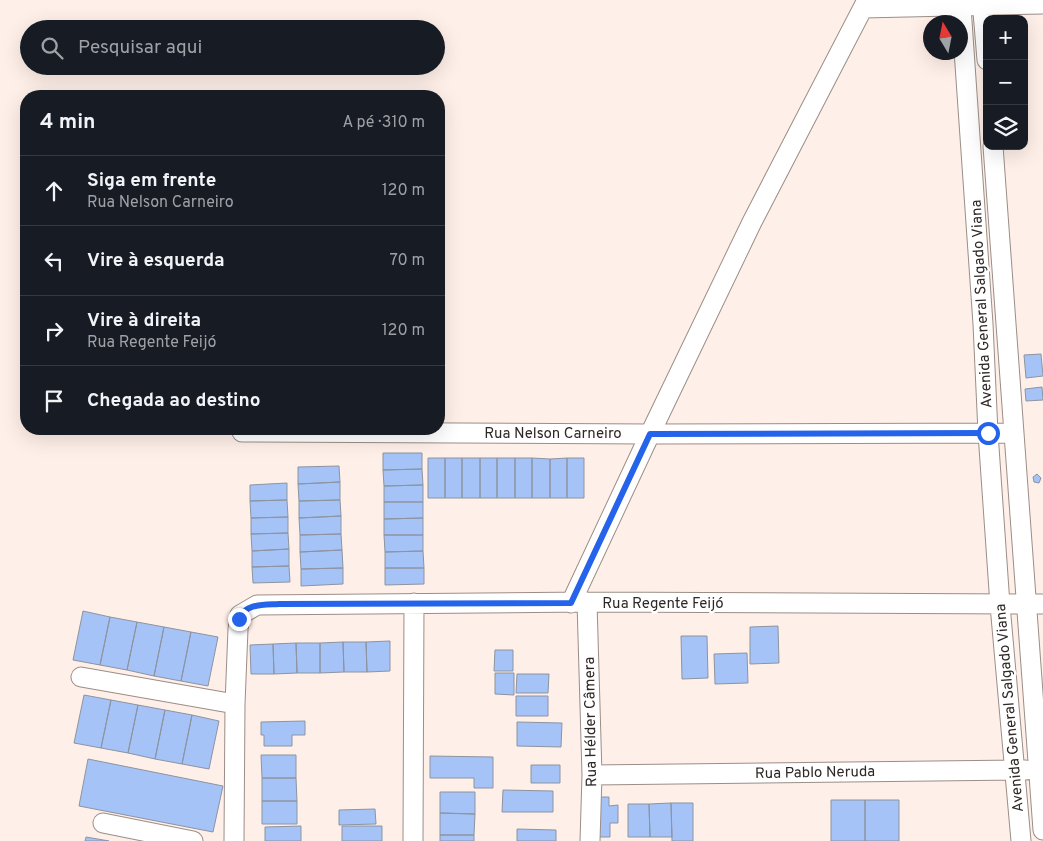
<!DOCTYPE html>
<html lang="pt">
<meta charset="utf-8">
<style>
:root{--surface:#171b24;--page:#20242c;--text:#f1f3f6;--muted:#9ea1a6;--line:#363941}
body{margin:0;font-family:Overpass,sans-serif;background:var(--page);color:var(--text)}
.controls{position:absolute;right:15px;top:15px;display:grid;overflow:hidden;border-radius:10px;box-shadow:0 5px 20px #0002}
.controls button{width:45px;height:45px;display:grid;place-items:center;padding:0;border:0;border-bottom:1px solid var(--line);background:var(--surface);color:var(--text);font:25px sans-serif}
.compass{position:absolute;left:923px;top:15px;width:45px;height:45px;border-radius:50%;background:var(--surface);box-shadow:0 5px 20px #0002;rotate:350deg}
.stop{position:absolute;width:15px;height:15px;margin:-11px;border:4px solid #2563eb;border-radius:50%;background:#fff}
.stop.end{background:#2563eb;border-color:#fff;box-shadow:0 1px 5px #0008}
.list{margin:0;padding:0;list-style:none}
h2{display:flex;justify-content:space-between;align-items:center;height:65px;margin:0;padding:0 20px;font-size:21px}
h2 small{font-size:16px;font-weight:400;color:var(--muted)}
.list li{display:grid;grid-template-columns:32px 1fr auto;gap:15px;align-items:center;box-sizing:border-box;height:70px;padding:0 20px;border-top:1px solid var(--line)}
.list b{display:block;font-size:19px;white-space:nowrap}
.list p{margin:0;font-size:16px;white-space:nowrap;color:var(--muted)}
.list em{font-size:16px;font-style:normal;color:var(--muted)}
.icon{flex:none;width:28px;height:28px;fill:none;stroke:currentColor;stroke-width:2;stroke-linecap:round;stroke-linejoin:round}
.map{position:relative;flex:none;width:1043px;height:841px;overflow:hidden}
.search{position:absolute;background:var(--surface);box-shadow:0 5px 20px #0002;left:20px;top:20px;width:425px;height:55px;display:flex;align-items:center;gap:12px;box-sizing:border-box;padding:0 18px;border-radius:28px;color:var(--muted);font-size:19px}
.panel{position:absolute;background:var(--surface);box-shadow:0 5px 20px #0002;left:20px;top:90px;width:425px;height:345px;border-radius:20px}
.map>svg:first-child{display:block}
</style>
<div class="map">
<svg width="1043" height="841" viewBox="0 0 1043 841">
<rect width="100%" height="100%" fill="#feefe8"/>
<!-- building -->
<path fill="#a5c3f6" stroke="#8d94a0" d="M 1041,354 L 1043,376 L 1026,378 L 1024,355 Z
M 1042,387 L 1043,400 L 1026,401 L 1025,389 Z
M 383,453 L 422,453 L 422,469 L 383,470 Z
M 428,458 L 445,458 L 445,498 L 428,498 Z
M 445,458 L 462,458 L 462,498 L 445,498 Z
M 462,458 L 480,458 L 480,498 L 462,498 Z
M 480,458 L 497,458 L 497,498 L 480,498 Z
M 497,458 L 515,458 L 515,498 L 497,498 Z
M 515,458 L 532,458 L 532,498 L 515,498 Z
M 532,458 L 550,459 L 550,498 L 532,498 Z
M 567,458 L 584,458 L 584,498 L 567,498 Z
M 567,458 L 567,498 L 550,498 L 550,459 Z
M 339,466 L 340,482 L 298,484 L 298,467 Z
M 422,469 L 423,485 L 384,486 L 383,470 Z
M 1037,474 L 1041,478 L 1039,483 L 1034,482 L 1033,477 Z
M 340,482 L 340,500 L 299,501 L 298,484 Z
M 287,483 L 287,500 L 250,501 L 250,485 Z
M 423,485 L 423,502 L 384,502 L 384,486 Z
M 287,500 L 288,517 L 251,518 L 250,501 Z
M 340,500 L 341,516 L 299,518 L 299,501 Z
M 384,502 L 423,502 L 423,518 L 384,519 Z
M 341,516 L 341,534 L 300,535 L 299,518 Z
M 288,517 L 288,533 L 251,534 L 251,518 Z
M 423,518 L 423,535 L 384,535 L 384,519 Z
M 288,533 L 289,549 L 252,551 L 251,534 Z
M 341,534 L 342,550 L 300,552 L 300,535 Z
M 384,535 L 423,535 L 423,551 L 385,552 Z
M 289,549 L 289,566 L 252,567 L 252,551 Z
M 342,550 L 343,568 L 301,569 L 300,552 Z
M 423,551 L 424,568 L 385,568 L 385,552 Z
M 289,566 L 290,582 L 253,583 L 252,567 Z
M 343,568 L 343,584 L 301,586 L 301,569 Z
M 385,568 L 424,568 L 424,584 L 385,585 Z
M 83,611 L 110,617 L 100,665 L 73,660 Z
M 110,617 L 137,622 L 127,670 L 100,665 Z
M 137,622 L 164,627 L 154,676 L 127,670 Z
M 778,626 L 779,663 L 750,664 L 750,627 Z
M 164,627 L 191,632 L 181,681 L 154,676 Z
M 191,632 L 218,637 L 208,686 L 181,681 Z
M 681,636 L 707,636 L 708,678 L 682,679 Z
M 390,641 L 390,671 L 367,672 L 366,642 Z
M 343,642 L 366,642 L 367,672 L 344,672 Z
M 343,642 L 344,672 L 320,673 L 320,643 Z
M 296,643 L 320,643 L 320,673 L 297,673 Z
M 296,643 L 297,673 L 274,674 L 273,644 Z
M 273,644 L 274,674 L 251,674 L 250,645 Z
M 495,650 L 513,650 L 513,671 L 494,671 Z
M 747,653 L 748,683 L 715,684 L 714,654 Z
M 495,673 L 514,673 L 514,695 L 495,694 Z
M 517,674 L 549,674 L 548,693 L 516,693 Z
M 84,695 L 111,700 L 101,748 L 74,743 Z
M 516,696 L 548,696 L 548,716 L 516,716 Z
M 111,700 L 138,705 L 128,753 L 101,748 Z
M 138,705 L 165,710 L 155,759 L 128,753 Z
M 165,710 L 192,715 L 182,764 L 155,759 Z
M 192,715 L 219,721 L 209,769 L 182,764 Z
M 305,721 L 305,735 L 292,735 L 292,746 L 264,746 L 264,735 L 261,735 L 261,722 Z
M 517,722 L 562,723 L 561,747 L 517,746 Z
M 261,755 L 296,755 L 296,778 L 262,778 Z
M 430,756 L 493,757 L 493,788 L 474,788 L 474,778 L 430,778 Z
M 88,759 L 223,786 L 213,832 L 79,806 Z
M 531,765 L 560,765 L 560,783 L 531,783 Z
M 262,778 L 296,778 L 297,801 L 262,801 Z
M 503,790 L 553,791 L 553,812 L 502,812 Z
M 440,792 L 475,792 L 475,814 L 440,813 Z
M 595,797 L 609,797 L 609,806 L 618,805 L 618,823 L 610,823 L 610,837 L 596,837 Z
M 831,800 L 865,800 L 865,841 L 831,841 Z
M 865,800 L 899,800 L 899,841 L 865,841 Z
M 262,801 L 297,801 L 297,824 L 262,824 Z
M 671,803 L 693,803 L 693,841 L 672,841 Z
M 671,803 L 672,837 L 650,837 L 649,804 Z
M 628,804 L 649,804 L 650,837 L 628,837 Z
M 375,809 L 376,824 L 339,825 L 339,810 Z
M 440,813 L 475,814 L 474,835 L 440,835 Z
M 301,826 L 301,841 L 265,841 L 265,827 Z
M 342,826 L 382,826 L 382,841 L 342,841 Z
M 517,829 L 556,830 L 556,841 L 517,841 Z
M 440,835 L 474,835 L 474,841 L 440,841 Z
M 86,837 L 109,841 L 85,841 Z"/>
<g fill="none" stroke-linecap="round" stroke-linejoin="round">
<defs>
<path id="street" d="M 982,0 L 987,60
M 961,7 L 983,324 L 988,433 L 1000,605 L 1021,841
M 863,8 L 1043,4
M 993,146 L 1043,830
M 242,432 L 650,434 L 1014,433
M 587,602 L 592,775 L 590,841
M 571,603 L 650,434 L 752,222 L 867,0
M 81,677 L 235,704
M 592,775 L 1026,770
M 103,823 L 193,841
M 234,841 L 235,704 L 238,629 L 240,615 L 257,605 L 587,602 L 1043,604
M 413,841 L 414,603"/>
</defs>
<!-- street casing -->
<use href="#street" stroke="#9b8e87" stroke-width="21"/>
<!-- street -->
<use href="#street" stroke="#fff" stroke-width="19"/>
</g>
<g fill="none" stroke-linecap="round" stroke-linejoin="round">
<!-- route -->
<path stroke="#2563eb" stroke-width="6" d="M 239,619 C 245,603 265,605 279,604 L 571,603 L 650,434 L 988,433"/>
</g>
<g text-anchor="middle" stroke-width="5" stroke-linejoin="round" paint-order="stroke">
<!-- street labels -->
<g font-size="15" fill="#2e2826" stroke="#fff">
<text transform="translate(981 304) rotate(-93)" y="5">Avenida General Salgado Viana</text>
<text x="553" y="438">Rua Nelson Carneiro</text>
<text x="663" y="608">Rua Regente Feijó</text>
<text transform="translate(1009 708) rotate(-95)" y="5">Avenida General Salgado Viana</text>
<text transform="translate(590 722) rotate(-91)" y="5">Rua Hélder Câmera</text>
<text transform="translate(815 772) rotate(-1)" y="5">Rua Pablo Neruda</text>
</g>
</g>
</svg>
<div class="controls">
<button>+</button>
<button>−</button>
<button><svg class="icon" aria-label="layers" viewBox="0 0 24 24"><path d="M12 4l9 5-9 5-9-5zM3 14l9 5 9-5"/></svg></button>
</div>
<svg class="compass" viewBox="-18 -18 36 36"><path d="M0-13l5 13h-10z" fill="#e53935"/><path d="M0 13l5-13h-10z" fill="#9ea1a6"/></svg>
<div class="stop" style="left:988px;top:433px"></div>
<div class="stop end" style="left:239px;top:619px"></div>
<div class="search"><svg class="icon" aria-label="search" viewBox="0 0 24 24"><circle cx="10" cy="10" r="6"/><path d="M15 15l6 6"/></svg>Pesquisar aqui</div>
<section class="panel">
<h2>4 min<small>A pé · 310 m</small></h2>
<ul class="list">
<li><svg class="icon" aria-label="ahead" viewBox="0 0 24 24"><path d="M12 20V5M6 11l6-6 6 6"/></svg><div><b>Siga em frente</b><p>Rua Nelson Carneiro</p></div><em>120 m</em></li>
<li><svg class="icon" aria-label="left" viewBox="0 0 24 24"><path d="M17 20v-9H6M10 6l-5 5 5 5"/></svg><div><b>Vire à esquerda</b></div><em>70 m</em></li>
<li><svg class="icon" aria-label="right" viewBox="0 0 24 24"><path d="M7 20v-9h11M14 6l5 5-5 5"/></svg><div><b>Vire à direita</b><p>Rua Regente Feijó</p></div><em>120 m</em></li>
<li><svg class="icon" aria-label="arrive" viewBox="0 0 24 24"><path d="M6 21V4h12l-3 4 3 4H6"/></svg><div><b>Chegada ao destino</b></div></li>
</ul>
</section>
</div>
